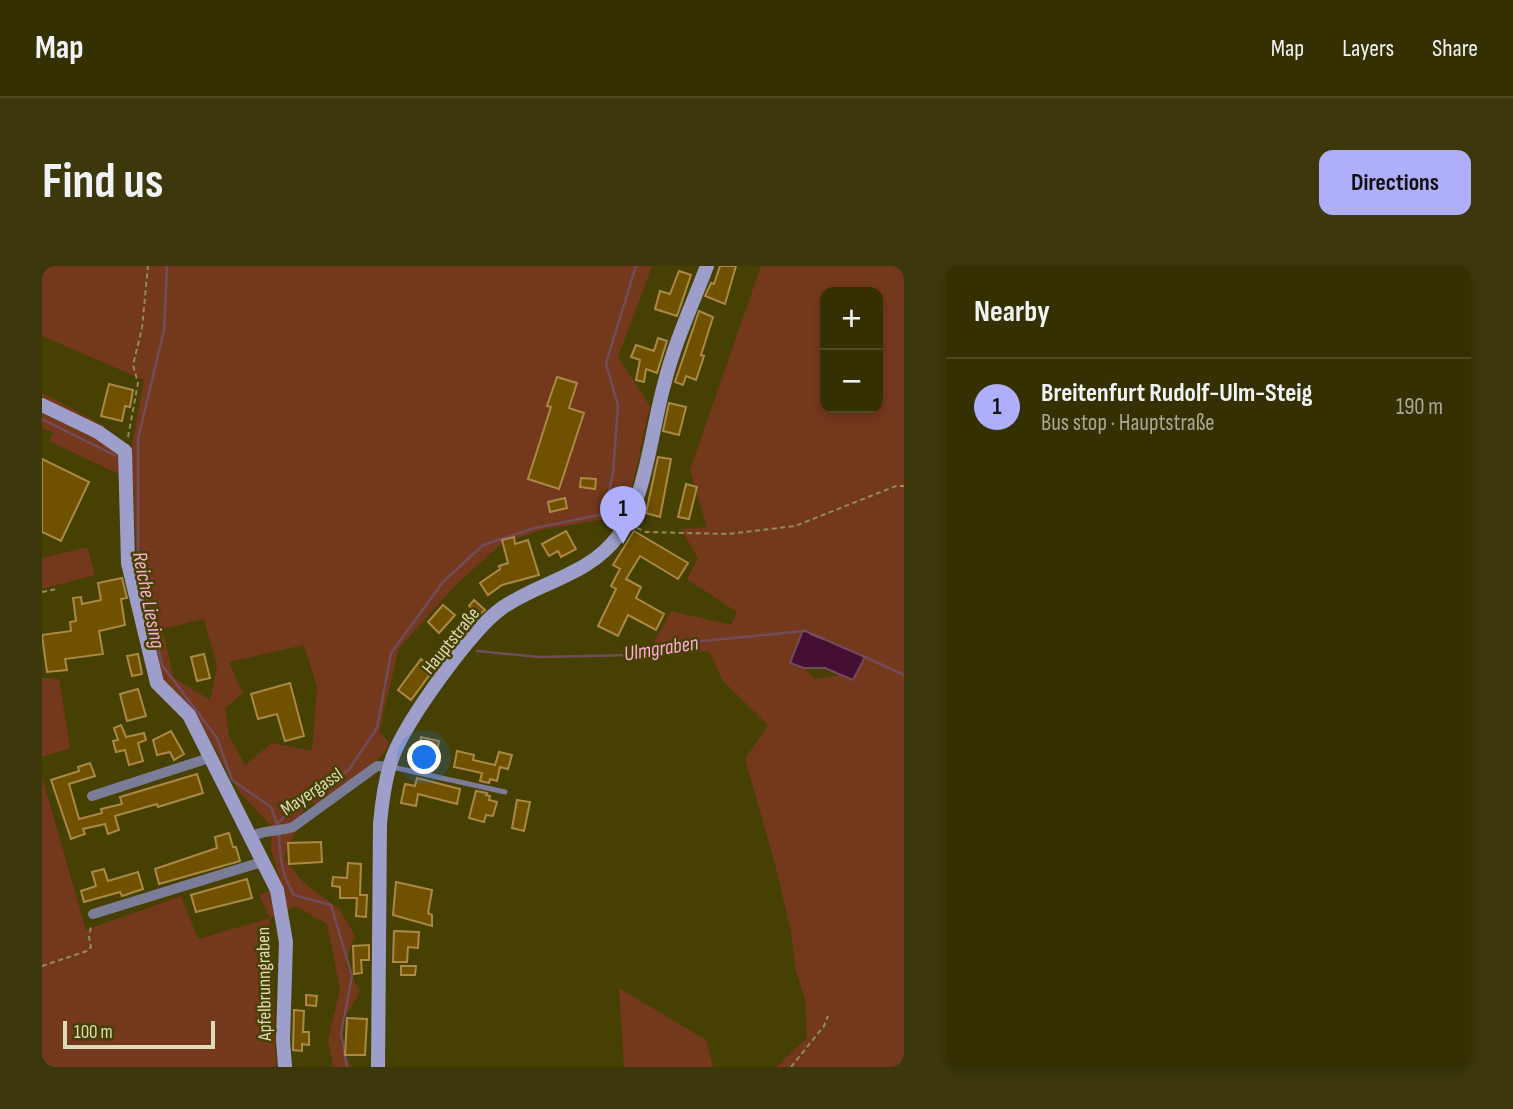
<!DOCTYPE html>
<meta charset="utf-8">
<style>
:root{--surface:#343002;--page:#3c380c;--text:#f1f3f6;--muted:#a9a999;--line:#4e4b24;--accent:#aeaefa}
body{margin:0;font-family:"Sofia Sans Condensed",sans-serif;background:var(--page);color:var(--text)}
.controls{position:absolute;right:21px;top:21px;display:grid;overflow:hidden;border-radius:14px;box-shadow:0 4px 10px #0003}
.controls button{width:63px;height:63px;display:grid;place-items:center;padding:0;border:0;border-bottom:2px solid var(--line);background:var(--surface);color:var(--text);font:35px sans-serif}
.scale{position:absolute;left:21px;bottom:18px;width:152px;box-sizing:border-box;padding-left:7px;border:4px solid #dddbb7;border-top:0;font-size:19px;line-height:24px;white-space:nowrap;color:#dddbb7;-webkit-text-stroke:5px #464003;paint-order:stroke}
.you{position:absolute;left:383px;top:492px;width:24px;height:24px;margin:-18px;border:5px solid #fff;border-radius:50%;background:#1a73e8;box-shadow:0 0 0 10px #1a73e833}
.badge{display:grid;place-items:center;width:46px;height:46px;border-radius:50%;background:var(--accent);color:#111;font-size:23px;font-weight:700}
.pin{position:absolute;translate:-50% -58px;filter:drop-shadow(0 2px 4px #0008)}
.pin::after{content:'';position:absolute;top:37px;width:24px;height:21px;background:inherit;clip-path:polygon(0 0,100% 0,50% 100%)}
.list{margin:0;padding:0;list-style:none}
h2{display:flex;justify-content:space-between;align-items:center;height:91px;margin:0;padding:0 28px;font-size:30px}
h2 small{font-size:23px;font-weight:400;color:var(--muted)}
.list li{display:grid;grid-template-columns:46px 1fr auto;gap:21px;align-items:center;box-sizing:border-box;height:98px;padding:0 28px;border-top:2px solid var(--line)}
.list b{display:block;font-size:26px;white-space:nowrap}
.list p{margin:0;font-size:23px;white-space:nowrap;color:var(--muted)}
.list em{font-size:23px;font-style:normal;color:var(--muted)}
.map{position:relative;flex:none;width:862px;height:801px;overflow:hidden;border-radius:14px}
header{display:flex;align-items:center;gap:42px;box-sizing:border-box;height:98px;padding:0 35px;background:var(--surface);border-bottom:2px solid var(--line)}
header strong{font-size:33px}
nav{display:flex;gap:38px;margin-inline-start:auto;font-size:24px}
.intro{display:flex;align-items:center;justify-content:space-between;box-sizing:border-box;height:168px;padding:0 42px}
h1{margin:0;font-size:49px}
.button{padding:18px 32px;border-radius:14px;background:var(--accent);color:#111;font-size:24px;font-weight:700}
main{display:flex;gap:42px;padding:0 42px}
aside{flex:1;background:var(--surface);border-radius:14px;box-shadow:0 4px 10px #0003}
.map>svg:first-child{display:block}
</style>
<header>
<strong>Map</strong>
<nav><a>Map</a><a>Layers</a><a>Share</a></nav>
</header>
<div class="intro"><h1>Find us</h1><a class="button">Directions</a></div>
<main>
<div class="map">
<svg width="862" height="801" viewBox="0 0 862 801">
<rect width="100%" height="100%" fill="#464003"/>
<!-- green -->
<path fill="#74381d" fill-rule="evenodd" d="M 0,0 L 610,0 L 576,91 L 608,140 L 591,217 L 576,251 L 499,264 L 460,277 L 413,320 L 357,382 L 337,466 L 348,476 L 341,489 L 276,538 L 265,537 L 242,592 L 261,616 L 297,643 L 313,669 L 303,698 L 318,726 C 299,757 288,768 310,801 L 291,801 L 286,774 L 298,724 L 285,658 L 253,640 L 228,652 L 234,801 L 0,801 L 0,511 L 44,664 L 139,630 L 156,673 L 228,652 L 217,629 L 240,620 L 229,583 L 230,561 L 197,526 L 159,458 L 118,415 L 96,319 L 91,215 L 7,175 L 11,167 L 0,162 L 0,127 L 63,160 L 56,171 L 89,184 L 102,114 L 0,70 ZM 162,353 L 175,400 L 168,434 L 132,412 L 120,363 ZM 262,379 L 275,422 L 270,485 L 230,477 L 203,499 L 187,470 L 183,442 L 201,427 L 187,396 Z
M 719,0 L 862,0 L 862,801 L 734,801 L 765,772 L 763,734 L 754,705 L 749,666 L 734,602 L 703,493 L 726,459 L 681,415 L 667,385 L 604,392 L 629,345 L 689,359 L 695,346 L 645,313 L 656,292 L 639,263 L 665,261 L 648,204 ZM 783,26 L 836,26 L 836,142 L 783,142 ZM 822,391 L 814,407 L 773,413 L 762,402 Z
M 45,281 L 53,309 L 0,323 L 0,292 Z
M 0,412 L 17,413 L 28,482 L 0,491 Z
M 577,722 L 664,774 L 671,801 L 582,801 Z"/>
<!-- water -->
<path fill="#450e33" stroke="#734c5b" stroke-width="2" d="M 761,364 L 823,391 L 811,414 L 783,402 L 762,402 L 748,397 Z"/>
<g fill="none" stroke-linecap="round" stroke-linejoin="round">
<!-- stream -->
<path stroke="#734c5b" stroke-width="2.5" d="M 125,0 L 122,64 L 96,173 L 96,289 L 120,399 L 175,472 L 190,514 L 229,541 L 236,560
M 0,153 L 74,190
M 769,368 L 782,373
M 435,385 L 497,391 L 591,389 L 641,377 L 763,365
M 821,390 L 862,409
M 237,556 L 264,528 L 306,505 L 335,462 L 349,387 L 401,316 L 441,279 L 493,262 L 562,248 L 571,207 L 576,140 L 564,97 L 594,0
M 237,567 C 238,591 239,608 252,629 L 289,639 L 310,710 L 299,768 L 305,801"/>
</g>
<!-- building -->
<path fill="#705100" stroke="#aa8946" stroke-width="2" d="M 678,0 L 694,0 L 683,38 L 663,30 L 669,17 L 672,18 Z
M 637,5 L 649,9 L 635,50 L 613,43 L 618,25 L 628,28 Z
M 657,45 L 671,51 L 659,89 L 662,90 L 654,114 L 644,110 L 641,119 L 633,116 Z
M 616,72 L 625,75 L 615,107 L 604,103 L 602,116 L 594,114 L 598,94 L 589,91 L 594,79 L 612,85 Z
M 515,111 L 535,117 L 527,142 L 542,147 L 517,223 L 486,213 L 509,141 L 505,140 Z
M 67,118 L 91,124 L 88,141 L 83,140 L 80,155 L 59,150 Z
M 627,137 L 644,141 L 637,169 L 621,165 Z
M 616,191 L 629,193 L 618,251 L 604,247 Z
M 0,193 L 47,216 L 19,275 L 0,266 Z
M 539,212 L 554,213 L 553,223 L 538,221 Z
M 644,218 L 655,221 L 647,253 L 636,251 Z
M 523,232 L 525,242 L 508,246 L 506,236 Z
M 524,265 L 534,283 L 519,291 L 516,285 L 507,290 L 500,278 Z
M 592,265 L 646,297 L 636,313 L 598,290 L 584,313 L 599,321 L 594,332 L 622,348 L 614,364 L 586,349 L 576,370 L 556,360 L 574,323 L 569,320 L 578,303 L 571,299 Z
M 472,271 L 473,278 L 486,274 L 497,309 L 460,319 L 446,329 L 438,317 L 458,303 L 457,300 L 466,297 L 460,274 Z
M 80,312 L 85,332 L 79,333 L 83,359 L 57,365 L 61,388 L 23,393 L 25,404 L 5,406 L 0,369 L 29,365 L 28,356 L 34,355 L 31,332 L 39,331 L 40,338 L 59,334 L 56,317 Z
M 432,334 L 443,344 L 437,349 L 427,340 Z
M 401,339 L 413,349 L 397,367 L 386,356 Z
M 96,388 L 100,408 L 90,410 L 85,390 Z
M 162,388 L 168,412 L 155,415 L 149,391 Z
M 379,393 L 392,403 L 369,434 L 356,424 Z
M 248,417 L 262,470 L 243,475 L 235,448 L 216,453 L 209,428 Z
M 96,423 L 104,450 L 85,455 L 78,428 Z
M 79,459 L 84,471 L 102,467 L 104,474 L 96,477 L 101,495 L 87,499 L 83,484 L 74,486 L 71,475 L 76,474 L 72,462 Z
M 129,465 L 142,488 L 132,494 L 128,486 L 115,489 L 111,474 Z
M 379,471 L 397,475 L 393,496 L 375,493 Z
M 415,485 L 432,489 L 431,494 L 453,499 L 457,486 L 470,489 L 466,503 L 458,501 L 455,515 L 448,513 L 447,517 L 438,515 L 440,507 L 412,501 Z
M 48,497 L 53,510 L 27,518 L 37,553 L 60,547 L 59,543 L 80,538 L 78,531 L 155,508 L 161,527 L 116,541 L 115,538 L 73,550 L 77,564 L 66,568 L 63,558 L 41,563 L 43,568 L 29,573 L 9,514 L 37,505 L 36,501 Z
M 375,512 L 418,523 L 415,538 L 376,528 L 374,540 L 359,537 L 363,518 L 373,520 Z
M 434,525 L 445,527 L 444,529 L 448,530 L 447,534 L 455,536 L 451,550 L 444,549 L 442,556 L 427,552 Z
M 475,534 L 488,536 L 482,565 L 470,562 Z
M 187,567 L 191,581 L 194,581 L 198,595 L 117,618 L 113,603 L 175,582 L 173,571 Z
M 279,576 L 280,596 L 247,598 L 246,577 Z
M 306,597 L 319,598 L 318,629 L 325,629 L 324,651 L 314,650 L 315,632 L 298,632 L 298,621 L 290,620 L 291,611 L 305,612 Z
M 62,603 L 66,615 L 96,606 L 101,623 L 80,630 L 78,626 L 42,636 L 39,625 L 54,620 L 50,606 Z
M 205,613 L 210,632 L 154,646 L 149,629 Z
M 354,616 L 390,624 L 386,647 L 390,649 L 390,660 L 351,649 Z
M 352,665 L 377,666 L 376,682 L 366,681 L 365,696 L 351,696 Z
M 327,679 L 327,694 L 319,694 L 320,707 L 312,708 L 311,680 Z
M 359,700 L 374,700 L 373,709 L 359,709 Z
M 264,729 L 275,730 L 274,740 L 264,739 Z
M 252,744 L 262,745 L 261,766 L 267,766 L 267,779 L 260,778 L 260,785 L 251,784 Z
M 305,752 L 325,753 L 323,789 L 303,789 Z"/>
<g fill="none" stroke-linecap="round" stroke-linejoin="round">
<!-- path -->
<path stroke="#918d5c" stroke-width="2" stroke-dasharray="5 3.5" stroke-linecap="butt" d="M 86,171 L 96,117 L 91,99 L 100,62 L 106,0
M 595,262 L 604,266 L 686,268 L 753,260 L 854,220 L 862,220
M 0,326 L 14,323
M 0,700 L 45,685 L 49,681 L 47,671 L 49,660
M 749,801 L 782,760 L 786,750"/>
<!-- lane -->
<path stroke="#7b7c98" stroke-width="5" d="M 350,501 L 463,526"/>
<!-- street -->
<path stroke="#7b7c98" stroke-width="10" d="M 50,530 L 167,492
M 208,572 C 221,563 236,566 251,561 L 335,500 L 348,501
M 51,648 L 220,596"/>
<!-- secondary -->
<path stroke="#9d9eca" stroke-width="14" d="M 0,139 L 56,166 L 83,185 L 86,297 L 115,417 L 147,449 L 235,624 L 244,676 L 241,774 L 243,801
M 336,801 L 338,558 C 340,535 343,512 351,490 C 365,454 429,364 460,342 C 497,316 548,309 576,270 C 604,232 609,166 622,119 C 632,78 650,39 665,0"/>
</g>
<g text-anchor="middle" stroke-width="5" stroke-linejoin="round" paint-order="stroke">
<!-- street labels -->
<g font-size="19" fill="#dddbb7" stroke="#464003">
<text transform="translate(408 374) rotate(-51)" y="7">Hauptstraße</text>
<text transform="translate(269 525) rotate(-34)" y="7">Mayergassl</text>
<text transform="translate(221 718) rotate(-91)" y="7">Apfelbrunngraben</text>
</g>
<!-- water labels -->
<g font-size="21" font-style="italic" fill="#fcaadb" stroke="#464003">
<text transform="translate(107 334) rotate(79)" y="7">Reiche Liesing</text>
<text transform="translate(619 382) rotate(-9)" y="7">Ulmgraben</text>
</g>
</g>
</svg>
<div class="controls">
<button>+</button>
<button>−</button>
</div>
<div class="scale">100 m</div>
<div class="you"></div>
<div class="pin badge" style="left:581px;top:278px">1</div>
</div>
<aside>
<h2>Nearby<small></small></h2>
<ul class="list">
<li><span class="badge">1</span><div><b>Breitenfurt Rudolf-Ulm-Steig</b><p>Bus stop · Hauptstraße</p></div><em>190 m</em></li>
</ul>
</aside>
</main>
